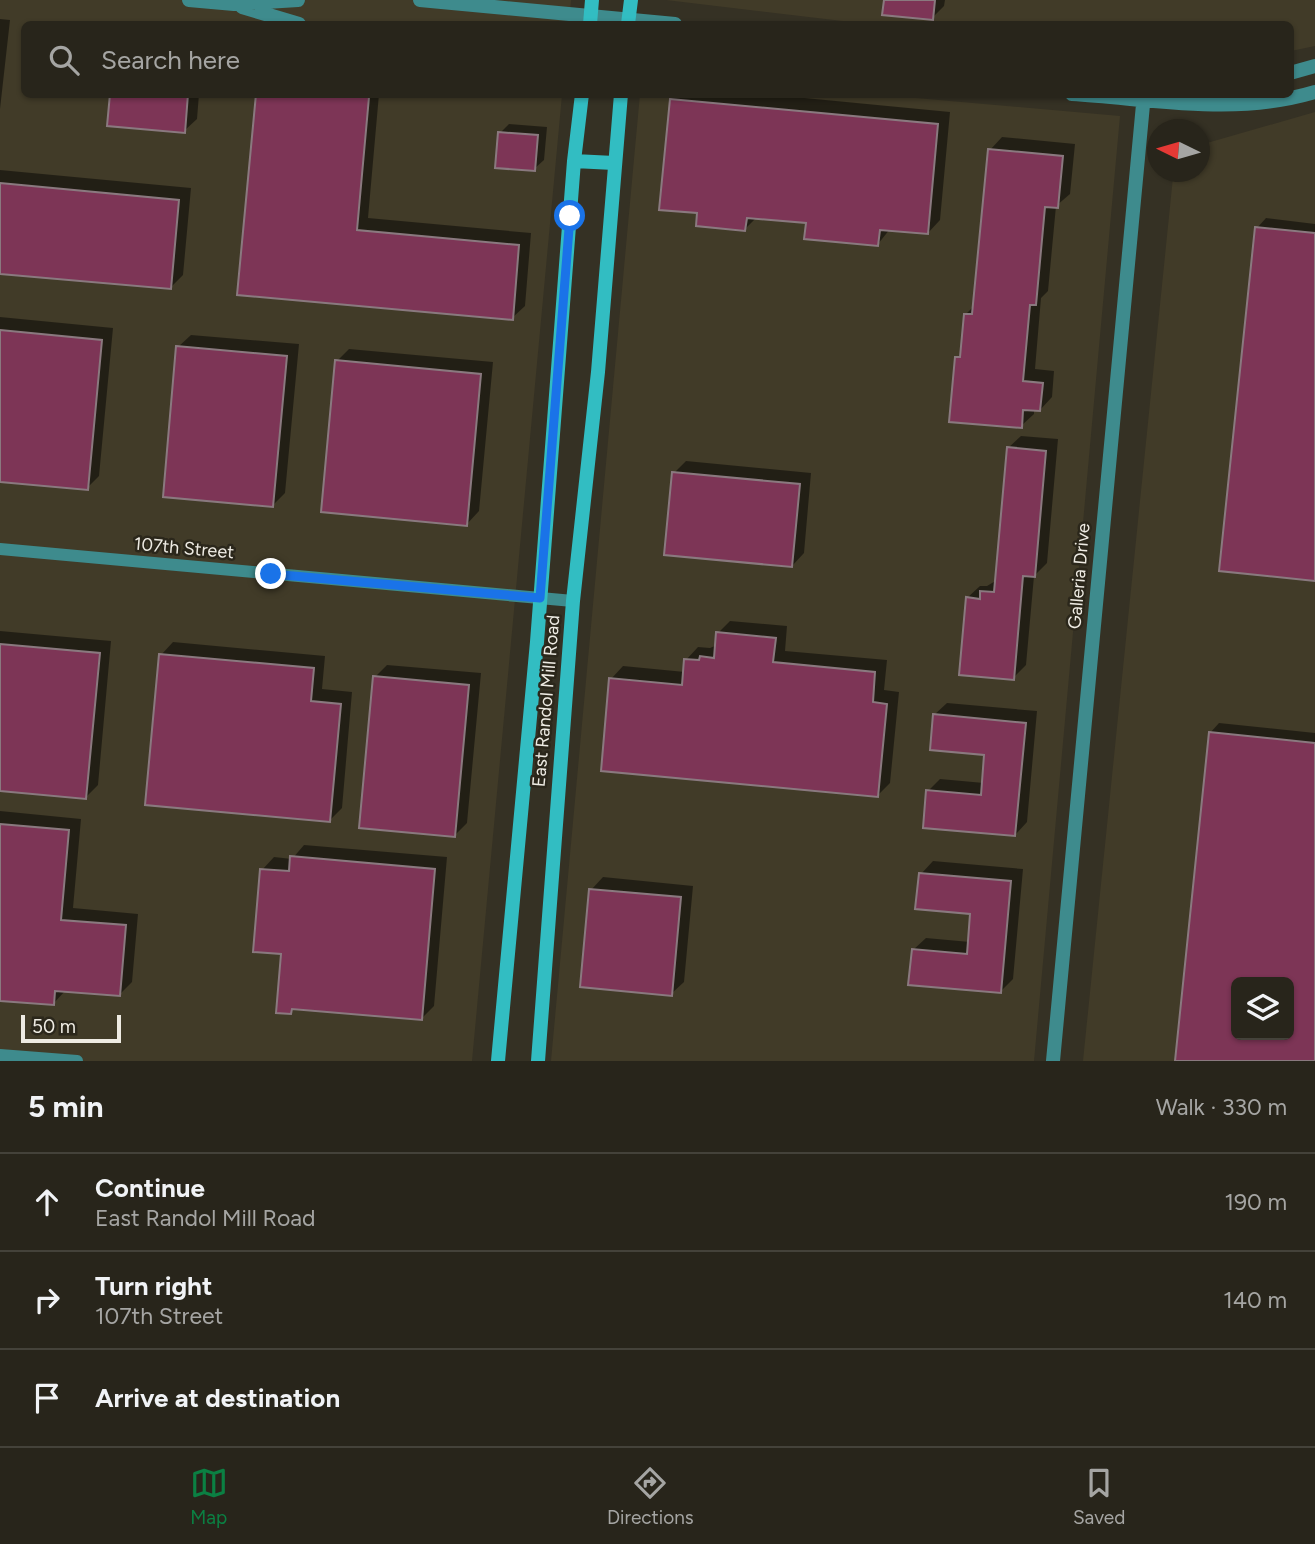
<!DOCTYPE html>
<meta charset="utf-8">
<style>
:root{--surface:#28251b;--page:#343128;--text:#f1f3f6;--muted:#a5a5a3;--line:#44423a;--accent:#0b8043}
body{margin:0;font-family:Figtree,sans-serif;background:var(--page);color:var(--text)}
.controls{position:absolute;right:21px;bottom:21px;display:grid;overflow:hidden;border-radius:10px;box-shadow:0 2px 5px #0004}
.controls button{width:63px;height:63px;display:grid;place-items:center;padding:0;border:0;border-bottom:2px solid var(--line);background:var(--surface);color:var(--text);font:35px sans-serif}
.compass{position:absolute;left:1147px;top:119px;width:63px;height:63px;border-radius:50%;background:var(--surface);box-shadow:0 2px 5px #0004;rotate:275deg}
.scale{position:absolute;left:21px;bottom:18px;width:100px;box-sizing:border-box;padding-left:7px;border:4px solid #eeebe3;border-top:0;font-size:19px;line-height:24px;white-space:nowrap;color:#eeebe3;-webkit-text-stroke:5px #2b271b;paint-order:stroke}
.stop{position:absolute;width:21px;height:21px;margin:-16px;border:5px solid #1a73e8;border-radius:50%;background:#fff}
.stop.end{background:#1a73e8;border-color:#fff;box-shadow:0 2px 7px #0008}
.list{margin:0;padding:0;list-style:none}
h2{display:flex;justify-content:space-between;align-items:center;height:91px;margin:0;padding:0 28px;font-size:30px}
h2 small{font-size:23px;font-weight:400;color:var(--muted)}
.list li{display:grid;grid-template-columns:46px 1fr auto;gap:21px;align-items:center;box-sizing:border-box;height:98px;padding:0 28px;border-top:2px solid var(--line)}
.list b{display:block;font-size:26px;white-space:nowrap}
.list p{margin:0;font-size:23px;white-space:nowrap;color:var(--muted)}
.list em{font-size:23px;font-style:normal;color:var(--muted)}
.icon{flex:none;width:38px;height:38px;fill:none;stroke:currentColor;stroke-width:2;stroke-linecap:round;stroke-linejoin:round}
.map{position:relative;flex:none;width:1315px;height:1061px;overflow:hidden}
.search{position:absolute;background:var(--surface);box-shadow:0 2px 5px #0004;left:21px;right:21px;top:21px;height:77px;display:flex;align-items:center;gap:18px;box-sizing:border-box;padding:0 24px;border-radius:10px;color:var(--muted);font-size:26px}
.sheet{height:385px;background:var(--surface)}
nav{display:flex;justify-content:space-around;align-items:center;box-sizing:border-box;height:98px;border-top:2px solid var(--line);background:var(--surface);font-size:19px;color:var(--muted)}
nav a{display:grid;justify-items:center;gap:4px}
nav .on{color:var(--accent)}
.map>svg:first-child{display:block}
</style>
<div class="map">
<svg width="1315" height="1061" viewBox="0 0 1315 1061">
<rect width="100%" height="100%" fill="#353124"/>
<!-- built -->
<path fill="#413b28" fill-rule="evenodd" d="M 0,0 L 571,0 L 569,24 L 24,24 L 24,94 L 562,95 L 472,1061 L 0,1061 Z
M 666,0 L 1315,0 L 1315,46 L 1291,51 L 1290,24 L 868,24 Z
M 640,94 L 871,94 L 1120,116 L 1034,1061 L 551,1061 Z
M 1315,112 L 1315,1061 L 1083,1061 L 1173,177 L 1177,172 L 1200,172 L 1200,145 ZM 1236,982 L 1289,982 L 1289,1035 L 1236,1035 Z"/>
<!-- shadow -->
<path fill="#0007" fill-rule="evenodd" d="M 886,0 L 945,0 L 944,6 L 932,18 Z
M 0,19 L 10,20 L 0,109 Z
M 111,94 L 199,94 L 197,119 L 184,131 Z
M 257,94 L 379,94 L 368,218 L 531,233 L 525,306 L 512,318 L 239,294 Z
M 676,94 L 763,94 L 950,112 L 940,220 L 928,233 L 890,229 L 878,244 L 808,222 L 757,217 L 745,229 L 699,211 L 671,99 Z
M 509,124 L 547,127 L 544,160 L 534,169 L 500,133 Z
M 1002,137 L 1075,144 L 1070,194 L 1056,206 L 1048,291 L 1041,298 L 1035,369 L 1054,371 L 1052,397 L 1040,410 L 1034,409 L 1034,414 L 1021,426 L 957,358 L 962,352 L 965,315 L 975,305 L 990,150 Z
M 0,170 L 191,188 L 183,275 L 170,288 L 0,272 Z
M 1266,218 L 1315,224 L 1315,579 L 1257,228 Z
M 0,317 L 113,328 L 99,476 L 87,488 L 0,480 Z
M 191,335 L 299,344 L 285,493 L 273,505 L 178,347 Z
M 349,349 L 493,362 L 479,511 L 467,524 L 337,361 Z
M 1021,436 L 1058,439 L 1047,563 L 1034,576 L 1026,665 L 1013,678 L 967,598 L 980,586 L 987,586 L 997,580 L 1008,448 Z
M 686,461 L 811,473 L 804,553 L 792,566 L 674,473 Z
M 730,621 L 787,626 L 785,651 L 887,660 L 884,690 L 899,692 L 890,783 L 878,795 L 611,679 L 623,666 L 685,672 L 686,660 L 698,647 L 710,648 L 717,645 L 718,633 Z
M 0,631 L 111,641 L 98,785 L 86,797 L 0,789 Z
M 173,642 L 325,656 L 322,689 L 352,692 L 342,808 L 330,820 L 161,655 Z
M 387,665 L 481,673 L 467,823 L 455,835 L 375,677 Z
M 947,703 L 1037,711 L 1027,822 L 1015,835 L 928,791 L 940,779 L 984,783 L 986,754 L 934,715 Z
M 1219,723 L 1315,733 L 1315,1061 L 1176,1061 L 1210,733 ZM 1236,982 L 1289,982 L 1289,1035 L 1236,1035 Z
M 0,811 L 81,819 L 73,908 L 138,914 L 132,982 L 119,995 L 65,991 L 53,1004 L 0,999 Z
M 304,845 L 447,857 L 434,1006 L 422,1018 L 296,1007 L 291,1013 L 283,953 L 262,870 L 274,857 L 292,859 Z
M 933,861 L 1023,869 L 1013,979 L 1000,992 L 913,950 L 926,938 L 970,942 L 972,913 L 921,874 Z
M 603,877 L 693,886 L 684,982 L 671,994 L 591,890 Z"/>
<!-- building -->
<path fill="#7d3556" stroke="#8a797f" stroke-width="2" fill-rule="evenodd" d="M 884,0 L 935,0 L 933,20 L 882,15 Z
M 110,94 L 188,94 L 185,133 L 107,126 Z
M 256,94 L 337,94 L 369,97 L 357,230 L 519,245 L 513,320 L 237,295 Z
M 670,99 L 938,124 L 928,234 L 880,230 L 878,246 L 804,239 L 806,223 L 747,218 L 745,231 L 696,226 L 697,213 L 659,210 Z
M 498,132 L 538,135 L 535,171 L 495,168 Z
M 988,149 L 1063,156 L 1058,208 L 1045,207 L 1036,305 L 1030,305 L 1023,381 L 1043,383 L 1040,411 L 1023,410 L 1022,428 L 949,422 L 955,357 L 960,357 L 964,314 L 972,314 Z
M 0,183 L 179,200 L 171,289 L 0,274 Z
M 1255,227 L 1315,233 L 1315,581 L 1219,571 Z
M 0,330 L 102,340 L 88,490 L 0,482 Z
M 176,346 L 287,356 L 273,507 L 163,497 Z
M 335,360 L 481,374 L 467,526 L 321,512 Z
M 1007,447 L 1046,451 L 1035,577 L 1023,576 L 1014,680 L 959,675 L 966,597 L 980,599 L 980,591 L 994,592 Z
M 672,472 L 800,484 L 792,567 L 664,555 Z
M 716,632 L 776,638 L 773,662 L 875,672 L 873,702 L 887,704 L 878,797 L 601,771 L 609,678 L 682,685 L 684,659 L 699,660 L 700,656 L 714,658 Z
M 0,644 L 100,653 L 86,799 L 0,791 Z
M 159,654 L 314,668 L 311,701 L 341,704 L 330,822 L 145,805 Z
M 373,676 L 469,685 L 455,837 L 359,828 Z
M 933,714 L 1026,723 L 1015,836 L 923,828 L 926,790 L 981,795 L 984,755 L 930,750 Z
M 1209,732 L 1315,743 L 1315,1061 L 1175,1061 ZM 1236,982 L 1289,982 L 1289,1035 L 1236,1035 Z
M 0,824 L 69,830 L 61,920 L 126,925 L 120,996 L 55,991 L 54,1005 L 0,1001 Z
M 290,856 L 435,869 L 422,1020 L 292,1009 L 291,1014 L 276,1013 L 281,954 L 253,952 L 260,869 L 289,871 Z
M 919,873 L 1011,881 L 1001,993 L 908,985 L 912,949 L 967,954 L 970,914 L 915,909 Z
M 589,889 L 681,897 L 672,996 L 580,987 Z"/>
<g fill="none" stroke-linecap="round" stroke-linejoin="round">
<!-- minor -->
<path stroke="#3e8b8d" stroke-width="12" d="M 0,549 L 573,601
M 0,1055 L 77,1061"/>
<!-- tertiary -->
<path stroke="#3e8b8d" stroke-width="14" d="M 189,0 L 234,4 L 298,0
M 420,0 L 675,24
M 242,7 L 299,24
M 1290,73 L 1315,66
M 1072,94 C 1154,99 1235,116 1315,92
M 1053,1061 L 1144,94"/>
<!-- secondary -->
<path stroke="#32bdc2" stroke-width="14" d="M 590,24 L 592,0
M 628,24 L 631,0
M 574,161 L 614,163
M 498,1061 L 537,642 L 574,161 L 582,94
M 538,1061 L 573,601 L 598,372 L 621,94"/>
</g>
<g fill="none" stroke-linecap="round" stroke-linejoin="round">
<!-- route -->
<path stroke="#1a73e8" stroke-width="9" d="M 271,574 L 540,598 L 570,216"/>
</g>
<g text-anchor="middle" stroke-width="5" stroke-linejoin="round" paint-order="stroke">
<!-- street labels -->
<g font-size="18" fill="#eeebe3" stroke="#2b271b">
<text transform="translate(184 548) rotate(5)" y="6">107th Street</text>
<text transform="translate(1079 576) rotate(-85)" y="6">Galleria Drive</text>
<text transform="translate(546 701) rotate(-85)" y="6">East Randol Mill Road</text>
</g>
</g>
</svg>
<div class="controls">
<button><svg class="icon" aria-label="layers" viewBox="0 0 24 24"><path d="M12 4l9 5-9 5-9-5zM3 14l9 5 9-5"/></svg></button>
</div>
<svg class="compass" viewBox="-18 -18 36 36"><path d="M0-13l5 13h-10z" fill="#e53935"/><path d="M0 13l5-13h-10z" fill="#a5a5a3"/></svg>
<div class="scale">50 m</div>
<div class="stop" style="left:570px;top:216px"></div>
<div class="stop end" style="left:271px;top:574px"></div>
<div class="search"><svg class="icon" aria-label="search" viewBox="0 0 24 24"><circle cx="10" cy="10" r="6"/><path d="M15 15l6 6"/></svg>Search here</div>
</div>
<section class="sheet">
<h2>5 min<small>Walk · 330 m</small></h2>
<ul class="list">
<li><svg class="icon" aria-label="ahead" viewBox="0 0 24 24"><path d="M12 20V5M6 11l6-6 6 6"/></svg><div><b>Continue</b><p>East Randol Mill Road</p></div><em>190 m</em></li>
<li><svg class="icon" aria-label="right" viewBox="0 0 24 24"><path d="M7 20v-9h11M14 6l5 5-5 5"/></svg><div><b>Turn right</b><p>107th Street</p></div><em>140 m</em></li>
<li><svg class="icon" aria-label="arrive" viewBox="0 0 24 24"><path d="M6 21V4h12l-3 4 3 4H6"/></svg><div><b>Arrive at destination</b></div></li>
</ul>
</section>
<nav>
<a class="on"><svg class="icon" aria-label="map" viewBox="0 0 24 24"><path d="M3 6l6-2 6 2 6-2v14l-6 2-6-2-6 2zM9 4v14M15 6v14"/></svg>Map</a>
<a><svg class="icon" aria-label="directions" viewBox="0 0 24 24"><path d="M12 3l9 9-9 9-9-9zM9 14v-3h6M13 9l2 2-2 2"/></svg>Directions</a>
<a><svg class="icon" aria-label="saved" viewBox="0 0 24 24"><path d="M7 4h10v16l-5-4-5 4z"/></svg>Saved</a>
</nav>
